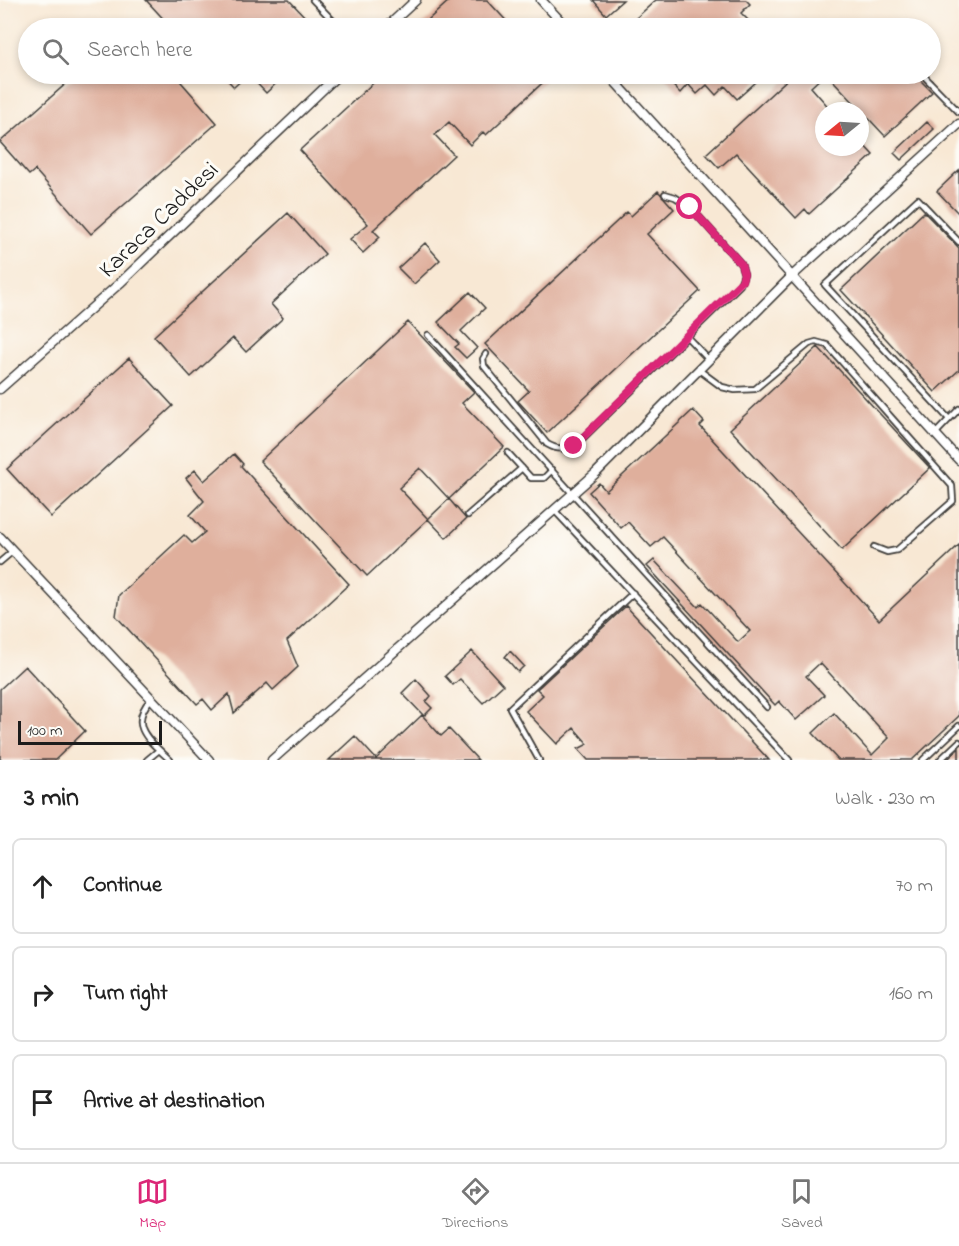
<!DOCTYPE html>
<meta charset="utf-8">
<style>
:root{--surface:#fff;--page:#f2f2f2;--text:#222;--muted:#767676;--line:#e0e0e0;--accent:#db2777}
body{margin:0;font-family:"Indie Flower",sans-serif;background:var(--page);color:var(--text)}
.compass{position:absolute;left:815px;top:102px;width:54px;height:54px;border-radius:50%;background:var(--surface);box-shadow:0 3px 9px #0003;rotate:252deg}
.scale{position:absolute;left:18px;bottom:15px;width:144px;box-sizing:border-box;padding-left:6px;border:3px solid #1c1c1c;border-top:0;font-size:16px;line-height:21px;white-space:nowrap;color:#1c1c1c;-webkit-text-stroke:4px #fdfcf7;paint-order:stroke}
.stop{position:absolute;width:18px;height:18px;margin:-14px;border:4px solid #db2777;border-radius:50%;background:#fff}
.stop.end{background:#db2777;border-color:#fff;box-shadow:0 2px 6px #0008}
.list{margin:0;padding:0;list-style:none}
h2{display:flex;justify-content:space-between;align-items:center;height:78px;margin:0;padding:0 24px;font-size:26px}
h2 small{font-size:20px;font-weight:400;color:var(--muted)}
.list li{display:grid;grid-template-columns:39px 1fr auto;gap:18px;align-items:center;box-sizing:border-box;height:96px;margin:0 12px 12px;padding:0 12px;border:2px solid var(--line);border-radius:9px}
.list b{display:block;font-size:22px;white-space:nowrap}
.list em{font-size:20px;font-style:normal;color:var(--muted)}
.icon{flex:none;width:33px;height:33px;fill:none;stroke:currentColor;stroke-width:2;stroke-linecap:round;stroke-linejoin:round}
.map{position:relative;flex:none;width:959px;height:760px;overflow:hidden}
.search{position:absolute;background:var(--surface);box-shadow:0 3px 9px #0003;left:18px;right:18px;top:18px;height:66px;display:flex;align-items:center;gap:15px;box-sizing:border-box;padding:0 21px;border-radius:33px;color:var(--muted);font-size:22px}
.sheet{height:402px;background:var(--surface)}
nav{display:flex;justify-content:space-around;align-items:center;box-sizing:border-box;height:84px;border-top:2px solid var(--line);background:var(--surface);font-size:16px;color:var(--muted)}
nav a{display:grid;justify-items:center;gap:3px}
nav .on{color:var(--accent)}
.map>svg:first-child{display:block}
</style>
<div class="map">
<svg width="959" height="760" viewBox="0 0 959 760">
<rect width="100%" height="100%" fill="#fdfcf7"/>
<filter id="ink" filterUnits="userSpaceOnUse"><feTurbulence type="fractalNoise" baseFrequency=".0167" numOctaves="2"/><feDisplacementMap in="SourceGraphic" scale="12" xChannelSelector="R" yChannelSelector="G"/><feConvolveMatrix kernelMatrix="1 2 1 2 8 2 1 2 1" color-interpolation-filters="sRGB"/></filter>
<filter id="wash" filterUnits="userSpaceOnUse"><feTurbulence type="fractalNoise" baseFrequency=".008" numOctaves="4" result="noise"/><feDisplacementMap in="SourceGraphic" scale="24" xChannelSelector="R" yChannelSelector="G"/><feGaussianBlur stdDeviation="1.35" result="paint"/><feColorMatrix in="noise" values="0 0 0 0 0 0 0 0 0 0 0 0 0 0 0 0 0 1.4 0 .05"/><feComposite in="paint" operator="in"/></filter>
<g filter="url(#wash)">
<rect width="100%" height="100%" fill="#f8e8d4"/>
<g id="blocks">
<!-- building -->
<path fill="#dfaf9c" d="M 146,0 L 289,0 L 307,19 L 297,28 L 181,28 L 175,22 L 170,26 Z
M 450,0 L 487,0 L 513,28 L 419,28 Z
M 593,0 L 623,0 L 606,15 Z
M 656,0 L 746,0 L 750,4 L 741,13 L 756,28 L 625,28 Z
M 77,74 L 174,74 L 217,123 L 91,234 L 35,170 L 29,175 L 0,142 Z
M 222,74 L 286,74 L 266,93 L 248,74 L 234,87 Z
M 383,74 L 552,74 L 486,135 L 483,132 L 470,145 L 449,122 L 435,135 L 454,155 L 373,230 L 380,237 L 363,253 L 350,239 L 368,224 L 300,150 Z
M 662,74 L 765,74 L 737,99 L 725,86 L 716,95 L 707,85 L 697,94 L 688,84 L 680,93 Z
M 793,74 L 825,74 L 811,87 L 832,111 L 824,111 L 824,147 L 860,147 L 860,141 L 873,155 L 809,214 L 805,209 L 796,218 L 736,153 L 719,168 L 706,154 Z
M 827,74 L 914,74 L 932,92 L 885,136 Z
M 927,122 L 934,129 L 901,160 L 894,153 Z
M 959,170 L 959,214 L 937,191 Z
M 658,191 L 674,209 L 647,234 L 700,291 L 547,433 L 518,401 L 529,391 L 485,344 L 627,212 L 631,216 Z
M 924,212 L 959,248 L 959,370 L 935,392 L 841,290 Z
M 288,213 L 325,254 L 271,304 L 283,318 L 246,352 L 233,338 L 191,377 L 154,336 Z
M 425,243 L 440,260 L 414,284 L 398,268 Z
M 470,292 L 485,308 L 461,331 L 477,348 L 466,358 L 455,347 L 459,344 L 438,322 Z
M 408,322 L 474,392 L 462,403 L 504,447 L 449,499 L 420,468 L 399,488 L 428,519 L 367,576 L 260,461 Z
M 818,347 L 930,468 L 842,550 L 730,429 Z
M 129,358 L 173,406 L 51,517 L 7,469 Z
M 693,410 L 704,422 L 700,426 L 879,620 L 959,545 L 959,716 L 912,760 L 838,760 L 813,733 L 834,713 L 872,755 L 889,738 L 820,663 L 806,676 L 824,695 L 796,720 L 779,701 L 775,705 L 647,566 L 654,560 L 698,607 L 702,603 L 738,642 L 750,631 L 663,537 L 651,547 L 628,522 L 621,528 L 589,492 L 599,483 L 606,491 Z
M 234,454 L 243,464 L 241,466 L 349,584 L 287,641 L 298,667 L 273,690 L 267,683 L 234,713 L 229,694 L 212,710 L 203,699 L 197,704 L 116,616 L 119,595 L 184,535 L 192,543 L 205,532 L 190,515 L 204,501 L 186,478 L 195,470 L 204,481 Z
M 449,499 L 466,519 L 446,538 L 428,519 Z
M 626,606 L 769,760 L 588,760 L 578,749 L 588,744 L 574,728 L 557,744 L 526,711 L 543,695 L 537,689 Z
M 472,651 L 503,685 L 483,703 L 460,679 L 453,685 L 445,676 Z
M 510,651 L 524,666 L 518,672 L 505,657 Z
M 25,666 L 85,731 L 55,760 L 0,760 L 0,689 Z
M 416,679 L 431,696 L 426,702 L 432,708 L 424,716 L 402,693 Z
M 422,715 L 441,736 L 449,729 L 478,760 L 329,760 L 355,736 L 376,759 Z
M 959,748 L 959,760 L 947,760 Z"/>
</g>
</g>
<g filter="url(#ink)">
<use href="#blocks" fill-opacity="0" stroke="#3d3b38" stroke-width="1.5"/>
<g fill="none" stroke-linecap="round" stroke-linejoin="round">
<defs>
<path id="service" d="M 313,0 L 340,28
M 875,25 L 879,28
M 922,74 L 959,112
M 428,335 L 767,707
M 687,337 L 709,360
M 486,354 L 483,359 L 484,366 L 547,444 C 557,450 568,450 578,443 L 740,285 L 744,274 L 741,264 L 690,207 L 675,197 L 665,194
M 699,370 L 722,387 L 735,390 L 755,389 L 809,344 L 816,342 L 827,345 L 952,486 L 953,501 L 897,550 L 887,552 L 874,547
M 949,419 L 825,285 L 918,199 L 959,242
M 935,434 L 959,409
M 508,453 L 531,478 L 544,478 L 552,470
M 555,511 L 789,760
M 468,515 L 522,468
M 0,562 L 13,551
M 151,699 C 127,726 150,741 170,760
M 147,760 L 159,750
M 539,760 L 510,708 L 633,593
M 923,760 L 959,726
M 940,760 L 959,742"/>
<path id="minor" d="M 541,0 L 567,28
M 386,28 L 416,0
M 608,74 L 959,460
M 0,389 L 120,283 L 339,74
M 0,537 L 209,760
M 272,760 L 596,473 L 791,277 L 959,124"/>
</defs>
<!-- service casing -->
<use href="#service" stroke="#3d3b38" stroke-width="8"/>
<!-- minor casing -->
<use href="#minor" stroke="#3d3b38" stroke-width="11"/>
<!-- service -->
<use href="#service" stroke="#fff" stroke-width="4.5"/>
<!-- minor -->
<use href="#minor" stroke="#fff" stroke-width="8"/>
</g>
</g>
<g fill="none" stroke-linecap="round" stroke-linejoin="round" filter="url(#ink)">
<!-- route -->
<path stroke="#db2777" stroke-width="8" d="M 574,446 L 742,281 L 744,274 L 741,264 L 690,207"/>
</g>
<g text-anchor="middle" stroke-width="6" stroke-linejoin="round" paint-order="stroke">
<!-- street labels -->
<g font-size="24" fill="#1c1c1c" stroke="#fdfcf7">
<text transform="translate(158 219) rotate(-44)" y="8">Karaca Caddesi</text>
</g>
</g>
</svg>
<svg class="compass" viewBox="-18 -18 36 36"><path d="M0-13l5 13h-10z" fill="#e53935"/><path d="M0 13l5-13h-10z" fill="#767676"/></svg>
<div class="scale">100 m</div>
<div class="stop" style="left:690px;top:207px"></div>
<div class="stop end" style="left:574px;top:446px"></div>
<div class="search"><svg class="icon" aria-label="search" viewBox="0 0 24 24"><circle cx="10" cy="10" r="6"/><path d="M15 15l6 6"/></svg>Search here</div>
</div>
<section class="sheet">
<h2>3 min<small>Walk · 230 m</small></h2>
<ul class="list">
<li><svg class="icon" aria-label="ahead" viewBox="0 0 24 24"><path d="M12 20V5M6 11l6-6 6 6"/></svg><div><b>Continue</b></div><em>70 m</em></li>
<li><svg class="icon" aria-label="right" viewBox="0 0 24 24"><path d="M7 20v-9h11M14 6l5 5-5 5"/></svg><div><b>Turn right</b></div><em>160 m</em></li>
<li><svg class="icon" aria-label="arrive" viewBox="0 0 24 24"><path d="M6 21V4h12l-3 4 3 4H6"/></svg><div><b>Arrive at destination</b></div></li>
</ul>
</section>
<nav>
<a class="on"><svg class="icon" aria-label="map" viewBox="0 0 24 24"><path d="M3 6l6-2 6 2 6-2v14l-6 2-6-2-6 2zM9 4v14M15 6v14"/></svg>Map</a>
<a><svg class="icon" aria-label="directions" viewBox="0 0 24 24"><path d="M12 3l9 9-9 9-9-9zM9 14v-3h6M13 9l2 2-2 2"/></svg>Directions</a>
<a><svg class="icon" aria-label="saved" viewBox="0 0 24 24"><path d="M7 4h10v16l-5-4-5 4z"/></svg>Saved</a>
</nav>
